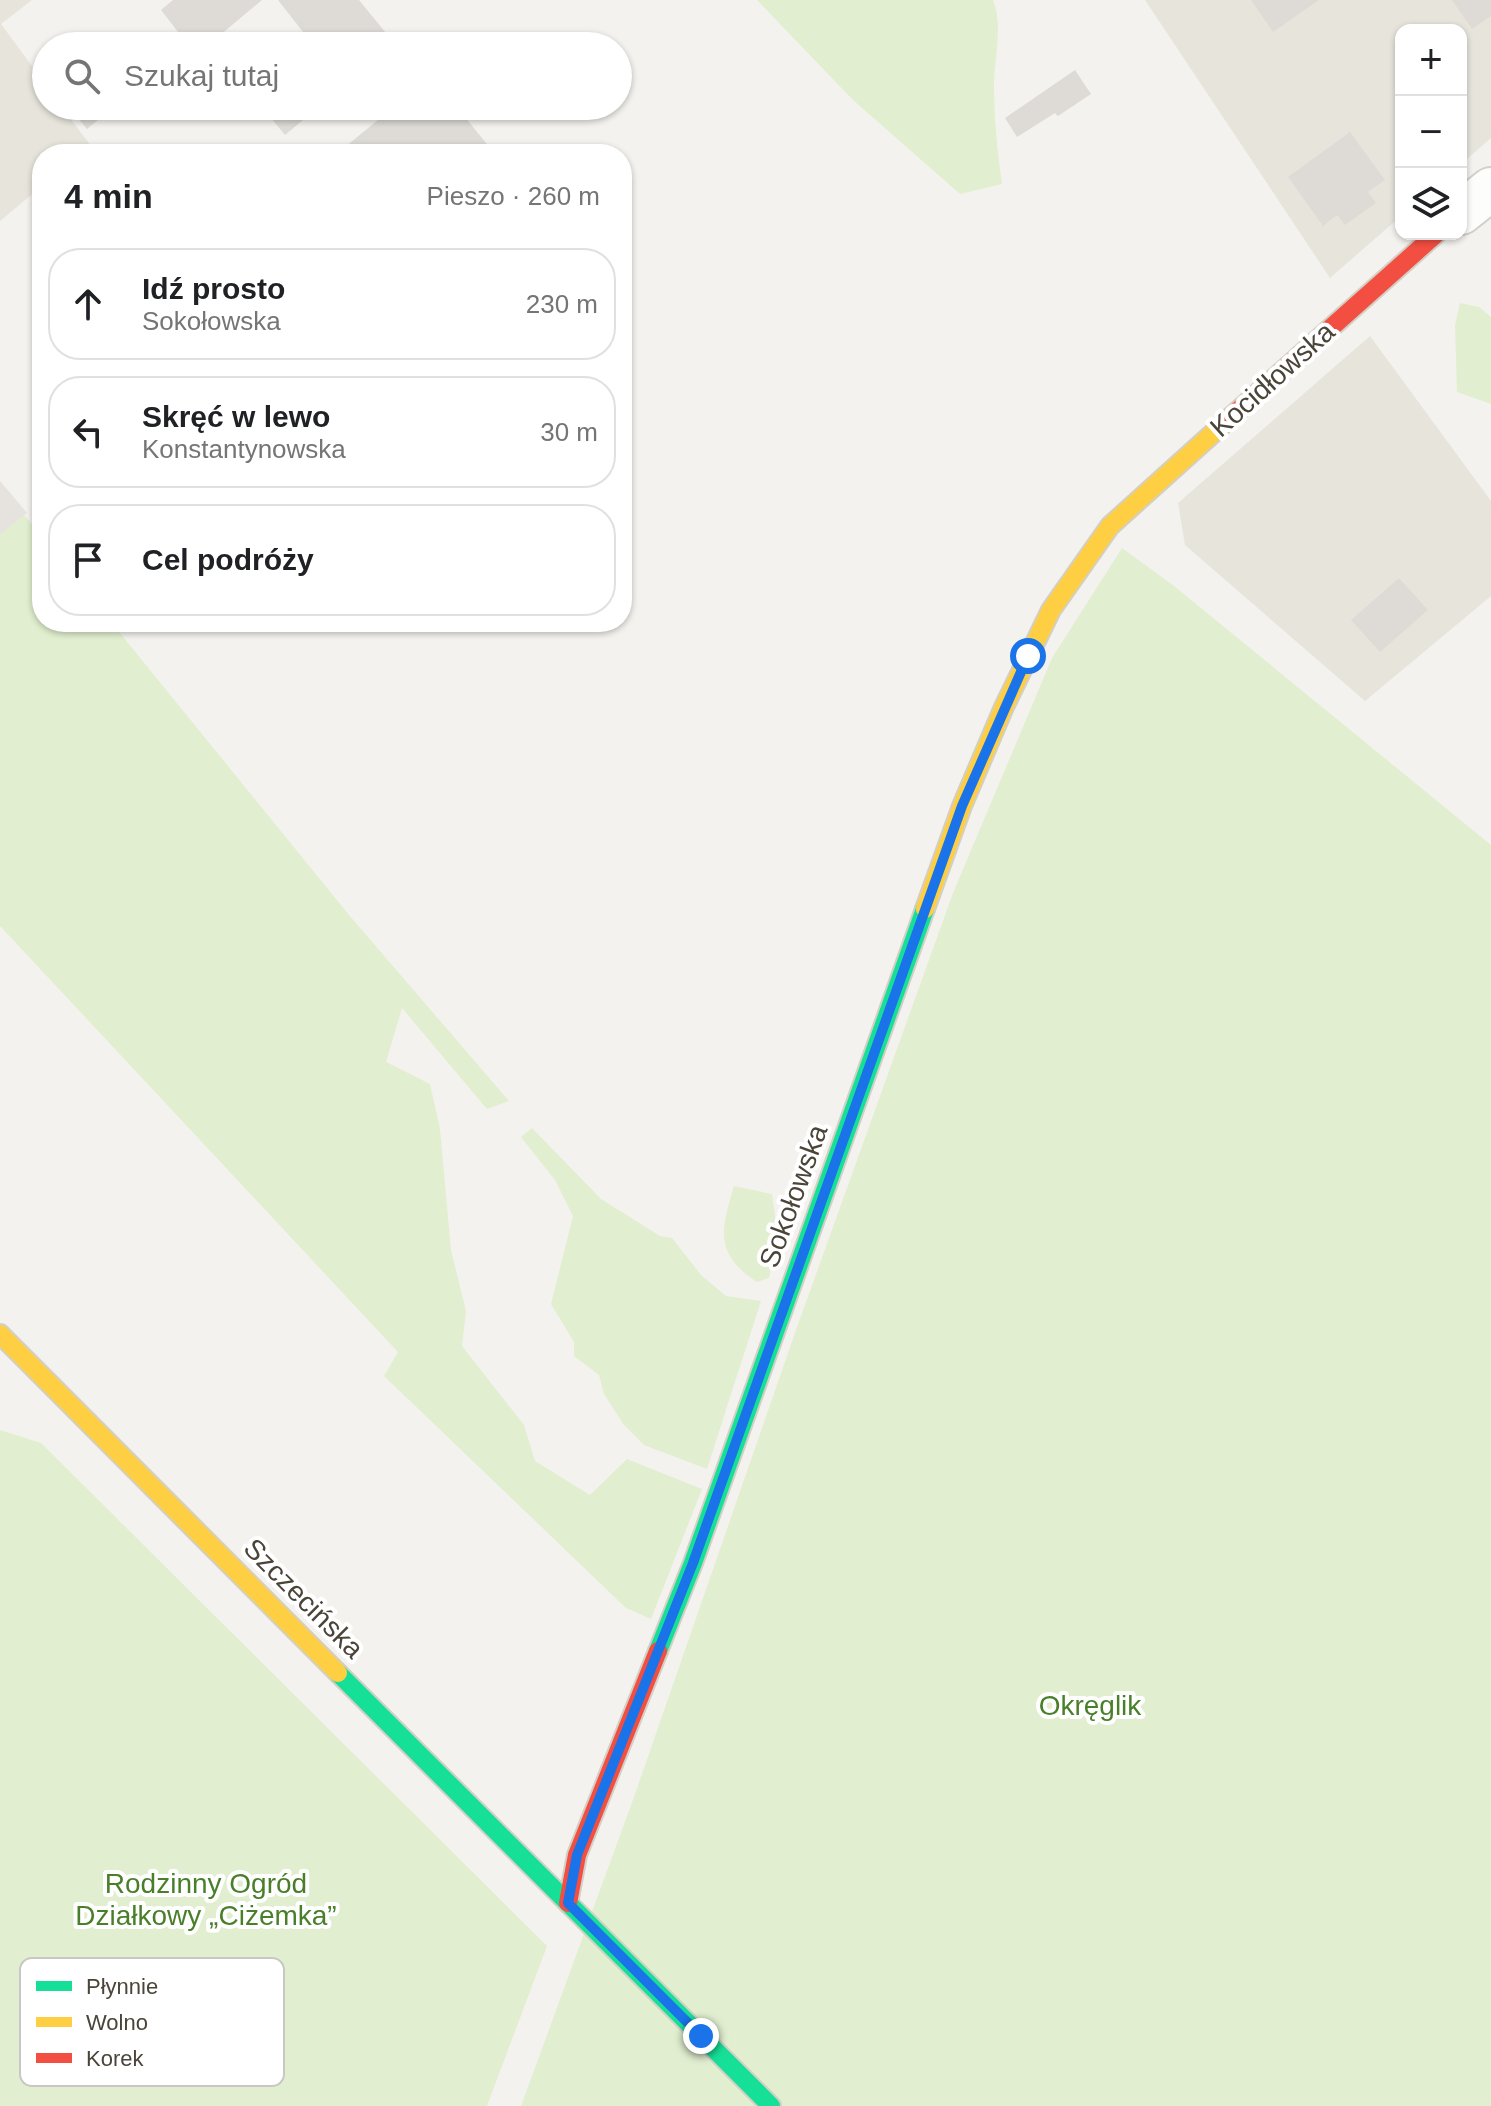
<!DOCTYPE html>
<html lang="pl">
<meta charset="utf-8">
<style>
:root{--surface:#fff;--page:#f2f2f2;--text:#202124;--muted:#757577;--line:#e0e0e0}
body{margin:0;font-family:Arial,sans-serif;background:var(--page);color:var(--text)}
.controls{position:absolute;right:24px;top:24px;display:grid;overflow:hidden;border-radius:16px;box-shadow:0 2px 6px #0004}
.controls button{width:72px;height:72px;display:grid;place-items:center;padding:0;border:0;border-bottom:2px solid var(--line);background:var(--surface);color:var(--text);font:40px sans-serif}
.stop{position:absolute;width:24px;height:24px;margin:-18px;border:6px solid #1a73e8;border-radius:50%;background:#fff}
.stop.end{background:#1a73e8;border-color:#fff;box-shadow:0 2px 8px #0008}
.list{margin:0;padding:0;list-style:none}
h2{display:flex;justify-content:space-between;align-items:center;height:104px;margin:0;padding:0 32px;font-size:34px}
h2 small{font-size:26px;font-weight:400;color:var(--muted)}
.list li{display:grid;grid-template-columns:52px 1fr auto;gap:24px;align-items:center;box-sizing:border-box;height:112px;margin:0 16px 16px;padding:0 16px;border:2px solid var(--line);border-radius:32px}
.list b{display:block;font-size:30px;white-space:nowrap}
.list p{margin:0;font-size:26px;white-space:nowrap;color:var(--muted)}
.list em{font-size:26px;font-style:normal;color:var(--muted)}
.icon{flex:none;width:44px;height:44px;fill:none;stroke:currentColor;stroke-width:2;stroke-linecap:round;stroke-linejoin:round}
.map{position:relative;flex:none;width:1491px;height:2106px;overflow:hidden}
.search{position:absolute;background:var(--surface);box-shadow:0 2px 6px #0004;left:32px;top:32px;width:600px;height:88px;display:flex;align-items:center;gap:20px;box-sizing:border-box;padding:0 28px;border-radius:44px;color:var(--muted);font-size:30px}
.panel{position:absolute;background:var(--surface);box-shadow:0 2px 6px #0004;left:32px;top:144px;width:600px;height:488px;border-radius:32px}
.map>svg:first-child{display:block}
</style>
<div class="map">
<svg width="1491" height="2106" viewBox="0 0 1491 2106">
<rect width="100%" height="100%" fill="#f4f2ee"/>
<!-- residential -->
<path fill="#e7e4dc" d="M 0,0 L 32,0 L 1,24 L 46,85 L 46,106 L 61,106 L 91,146 L 81,154 L 42,154 L 42,186 L 0,221 Z
M 1145,0 L 1491,0 L 1491,138 L 1461,164 L 1461,30 L 1401,30 L 1401,216 L 1330,278 Z
M 1370,336 L 1491,501 L 1491,596 L 1365,701 L 1185,545 L 1178,503 Z"/>
<!-- industrial -->
<path fill="#e6e2de" d="M 0,481 L 27,513 L 0,535 Z"/>
<!-- green -->
<path fill="#e1eecf" d="M 757,0 L 993,0 C 1003,26 995,54 994,82 C 994,116 997,150 1002,184 L 960,194 L 853,100 Z
M 1460,303 L 1479,307 L 1491,317 L 1491,404 L 1457,392 L 1455,325 Z
M 24,515 L 42,536 L 42,622 L 111,622 L 349,915 L 509,1101 L 487,1109 L 402,1008 L 386,1062 L 430,1084 L 440,1129 L 451,1250 L 466,1311 L 462,1346 L 524,1425 L 535,1461 L 590,1495 L 627,1459 L 702,1489 L 651,1619 L 626,1608 L 384,1376 L 398,1352 L 0,926 L 0,535 Z
M 1122,548 L 1174,586 L 1491,845 L 1491,2106 L 521,2106 L 634,1797 L 796,1330 L 953,893 L 1052,658 Z
M 532,1128 L 601,1199 L 660,1236 L 672,1238 L 701,1275 L 726,1296 L 761,1301 L 707,1469 L 644,1445 L 624,1425 L 604,1394 L 599,1375 L 574,1356 L 574,1342 L 551,1304 L 573,1216 L 555,1180 L 521,1137 Z
M 734,1186 L 772,1194 L 778,1238 L 769,1278 L 757,1282 C 714,1254 721,1230 734,1186 Z
M 0,1430 L 41,1443 L 547,1946 L 487,2106 L 0,2106 Z"/>
<!-- building -->
<path fill="#dedbd6" d="M 173,0 L 262,0 L 207,46 L 189,46 L 161,10 Z
M 278,0 L 359,0 L 395,44 L 314,46 Z
M 1251,0 L 1319,0 L 1273,32 Z
M 1452,0 L 1491,0 L 1491,16 L 1472,29 Z
M 1075,70 L 1091,94 L 1058,116 L 1055,113 L 1017,137 L 1005,118 Z
M 68,106 L 115,106 L 87,129 Z
M 261,106 L 320,106 L 285,135 Z
M 395,106 L 456,106 L 495,154 L 343,154 L 340,151 Z
M 1350,132 L 1385,180 L 1368,192 L 1376,203 L 1345,225 L 1337,215 L 1323,226 L 1288,177 Z
M 1399,578 L 1428,610 L 1380,652 L 1351,620 Z"/>
<g fill="none" stroke-linecap="round" stroke-linejoin="round">
<defs>
<path id="street" d="M 1461,213 L 1491,189"/>
<path id="fast" d="M 658,1651 L 693,1563 L 925,909
M 338,1673 L 771,2106"/>
<path id="slow" d="M 925,909 L 962,806 L 1004,707 L 1051,610 L 1110,526 L 1231,417
M 0,1334 L 338,1673"/>
<path id="jam" d="M 1231,417 L 1436,234
M 568,1903 L 577,1855 L 658,1651"/>
</defs>
<!-- street casing -->
<use href="#street" stroke="#d2d0cb" stroke-width="46"/>
<!-- fast casing -->
<use href="#fast" stroke="#d3cfc5" stroke-width="22"/>
<!-- slow casing -->
<use href="#slow" stroke="#d3cfc5" stroke-width="22"/>
<!-- jam casing -->
<use href="#jam" stroke="#d3cfc5" stroke-width="22"/>
<!-- street -->
<use href="#street" stroke="#fdfdfc" stroke-width="42"/>
<!-- fast -->
<use href="#fast" stroke="#16e098" stroke-width="18"/>
<!-- slow -->
<use href="#slow" stroke="#ffcf43" stroke-width="18"/>
<!-- jam -->
<use href="#jam" stroke="#f24e42" stroke-width="18"/>
</g>
<g fill="none" stroke-linecap="round" stroke-linejoin="round">
<!-- route -->
<path stroke="#1a73e8" stroke-width="10" d="M 701,2036 L 568,1903 L 577,1855 L 693,1563 L 962,806 L 1028,656"/>
</g>
<g text-anchor="middle" stroke-width="8" stroke-linejoin="round" paint-order="stroke">
<!-- street labels -->
<g font-size="28" fill="#4b4439" stroke="#fff">
<text transform="translate(1272 379) rotate(-42)" y="10">Kocidłowska</text>
<text transform="translate(793 1196) rotate(-70)" y="10">Sokołowska</text>
<text transform="translate(304 1598) rotate(45)" y="10">Szczecińska</text>
</g>
<!-- park labels -->
<g font-size="28" fill="#4a7f2a" stroke="#fff">
<text x="1090" y="1715">Okręglik</text>
<text x="206" y="1893">Rodzinny Ogród<tspan x="206" dy="32">Działkowy „Ciżemka”</tspan></text>
</g>
</g>
<!-- legend -->
<rect x="20" y="1958" width="264" height="128" rx="12" fill="#fff" stroke="#c9c7c4" stroke-width="2"/>
<rect x="36" y="1981" width="36" height="10" fill="#16e098"/>
<rect x="36" y="2017" width="36" height="10" fill="#ffcf43"/>
<rect x="36" y="2053" width="36" height="10" fill="#f24e42"/>
<g font-size="22" fill="#4b4439">
<text x="86" y="1994">Płynnie</text>
<text x="86" y="2030">Wolno</text>
<text x="86" y="2066">Korek</text>
</g>
</svg>
<div class="controls">
<button>+</button>
<button>−</button>
<button><svg class="icon" aria-label="layers" viewBox="0 0 24 24"><path d="M12 4l9 5-9 5-9-5zM3 14l9 5 9-5"/></svg></button>
</div>
<div class="stop" style="left:1028px;top:656px"></div>
<div class="stop end" style="left:701px;top:2036px"></div>
<div class="search"><svg class="icon" aria-label="search" viewBox="0 0 24 24"><circle cx="10" cy="10" r="6"/><path d="M15 15l6 6"/></svg>Szukaj tutaj</div>
<section class="panel">
<h2>4 min<small>Pieszo · 260 m</small></h2>
<ul class="list">
<li><svg class="icon" aria-label="ahead" viewBox="0 0 24 24"><path d="M12 20V5M6 11l6-6 6 6"/></svg><div><b>Idź prosto</b><p>Sokołowska</p></div><em>230 m</em></li>
<li><svg class="icon" aria-label="left" viewBox="0 0 24 24"><path d="M17 20v-9H6M10 6l-5 5 5 5"/></svg><div><b>Skręć w lewo</b><p>Konstantynowska</p></div><em>30 m</em></li>
<li><svg class="icon" aria-label="arrive" viewBox="0 0 24 24"><path d="M6 21V4h12l-3 4 3 4H6"/></svg><div><b>Cel podróży</b></div></li>
</ul>
</section>
</div>
